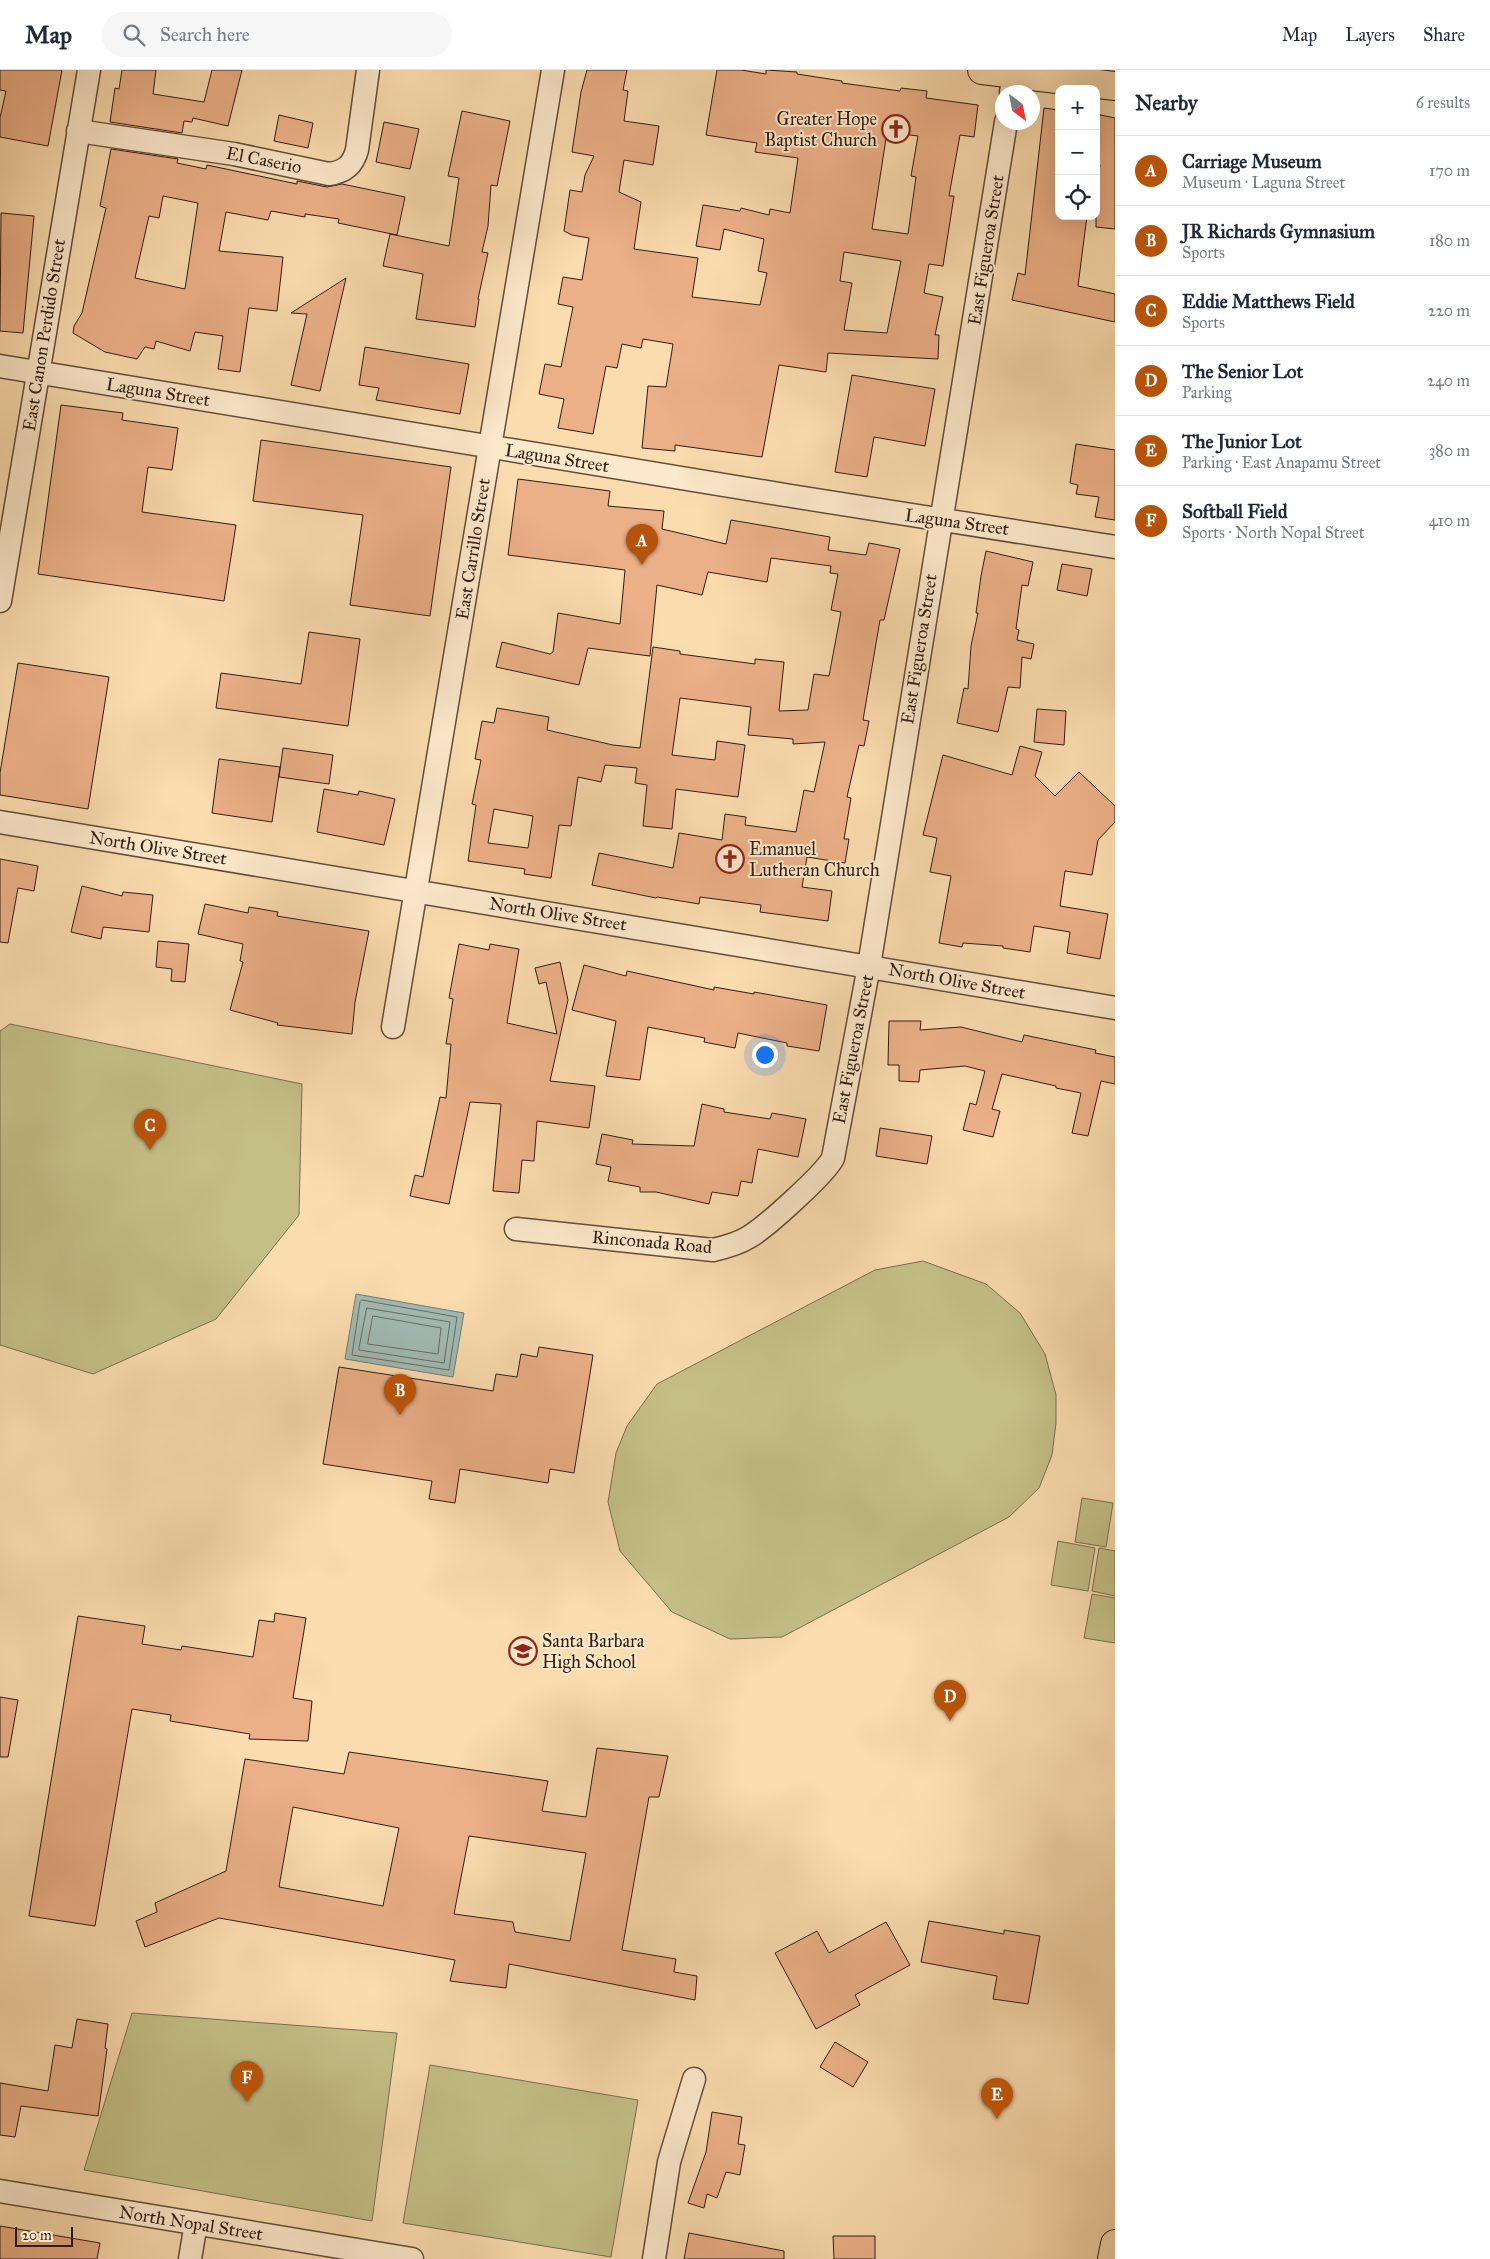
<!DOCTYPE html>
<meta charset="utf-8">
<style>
:root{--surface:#fff;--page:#f6f6f7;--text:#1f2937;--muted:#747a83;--line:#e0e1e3;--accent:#b45309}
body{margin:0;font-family:"IM FELL Great Primer",serif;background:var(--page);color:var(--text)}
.controls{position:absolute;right:15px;top:15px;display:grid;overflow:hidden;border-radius:10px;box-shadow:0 5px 20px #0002}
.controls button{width:45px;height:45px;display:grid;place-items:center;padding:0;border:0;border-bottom:1px solid var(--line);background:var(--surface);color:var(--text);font:25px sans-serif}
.compass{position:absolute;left:995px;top:15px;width:45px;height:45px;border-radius:50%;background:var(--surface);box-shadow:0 5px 20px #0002;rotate:148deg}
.scale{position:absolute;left:15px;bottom:12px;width:58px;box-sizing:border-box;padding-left:5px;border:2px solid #2f1c12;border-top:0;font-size:14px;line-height:18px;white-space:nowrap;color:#2f1c12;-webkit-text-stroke:4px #fce8cb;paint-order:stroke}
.you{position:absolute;left:764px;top:984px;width:18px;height:18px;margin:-12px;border:4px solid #fff;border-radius:50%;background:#1a73e8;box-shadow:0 0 0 8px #1a73e833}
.badge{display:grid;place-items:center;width:32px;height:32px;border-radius:50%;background:var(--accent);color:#fff;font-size:16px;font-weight:700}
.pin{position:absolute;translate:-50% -41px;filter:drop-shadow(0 1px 2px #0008)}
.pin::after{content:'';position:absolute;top:26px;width:18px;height:15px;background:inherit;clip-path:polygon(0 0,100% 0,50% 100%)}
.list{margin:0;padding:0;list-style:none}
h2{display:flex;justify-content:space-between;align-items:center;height:65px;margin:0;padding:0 20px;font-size:21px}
h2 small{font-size:16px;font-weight:400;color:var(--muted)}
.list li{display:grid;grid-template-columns:32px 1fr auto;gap:15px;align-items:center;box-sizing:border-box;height:70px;padding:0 20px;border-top:1px solid var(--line)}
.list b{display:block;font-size:19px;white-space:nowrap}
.list p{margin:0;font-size:16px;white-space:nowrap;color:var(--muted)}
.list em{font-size:16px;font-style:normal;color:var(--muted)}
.icon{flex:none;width:28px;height:28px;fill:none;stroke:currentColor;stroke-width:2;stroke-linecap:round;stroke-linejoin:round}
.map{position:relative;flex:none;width:1115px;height:2189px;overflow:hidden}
header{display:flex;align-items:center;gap:30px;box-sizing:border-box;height:70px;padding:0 25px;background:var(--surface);border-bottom:1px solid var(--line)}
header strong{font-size:24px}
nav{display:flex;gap:28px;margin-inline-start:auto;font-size:18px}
.search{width:350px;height:45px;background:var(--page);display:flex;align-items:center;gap:12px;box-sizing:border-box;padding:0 18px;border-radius:28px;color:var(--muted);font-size:19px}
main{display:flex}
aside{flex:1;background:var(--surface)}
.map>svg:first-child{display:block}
</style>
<header>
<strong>Map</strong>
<div class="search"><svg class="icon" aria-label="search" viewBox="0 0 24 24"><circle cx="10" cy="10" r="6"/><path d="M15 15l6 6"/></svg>Search here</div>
<nav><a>Map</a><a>Layers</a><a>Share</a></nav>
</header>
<main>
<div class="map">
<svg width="1115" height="2189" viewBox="0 0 1115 2189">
<rect width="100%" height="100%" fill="#fbdcaf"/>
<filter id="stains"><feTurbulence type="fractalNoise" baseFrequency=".004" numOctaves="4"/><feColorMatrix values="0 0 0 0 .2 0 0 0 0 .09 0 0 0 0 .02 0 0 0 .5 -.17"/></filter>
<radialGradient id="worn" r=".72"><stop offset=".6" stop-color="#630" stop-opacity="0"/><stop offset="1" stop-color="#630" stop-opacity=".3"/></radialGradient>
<!-- green -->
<path fill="#c4bf87" stroke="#7a6e4c" d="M 10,954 L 302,1014 L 299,1145 L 216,1249 L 93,1304 L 0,1275 L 0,961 Z
M 923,1191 L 986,1214 L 1020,1243 L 1045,1284 L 1056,1325 L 1056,1353 L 1052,1385 L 1039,1418 L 1009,1447 L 782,1567 L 730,1569 L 672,1542 L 620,1481 L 608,1432 L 616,1383 L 627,1356 L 657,1314 L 875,1200 Z
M 1082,1428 L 1113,1433 L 1106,1477 L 1075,1472 Z
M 1058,1471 L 1095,1478 L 1088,1521 L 1051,1515 Z
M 1099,1478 L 1115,1481 L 1115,1526 L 1092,1521 Z
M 1092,1524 L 1115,1528 L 1115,1573 L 1084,1568 Z
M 132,1943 L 397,1963 L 372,2151 L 84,2100 Z
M 430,1995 L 638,2030 L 611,2187 L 403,2153 Z"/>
<!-- water -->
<path fill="#a1bab3" stroke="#737b73" d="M 356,1224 L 464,1243 L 453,1307 L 345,1289 Z"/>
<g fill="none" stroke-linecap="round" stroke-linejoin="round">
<!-- shore -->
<path stroke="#686b62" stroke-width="1" d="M 362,1230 L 457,1247 L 449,1300 L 352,1285 L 360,1232 Z
M 367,1238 L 450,1252 L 444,1293 L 359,1280 Z
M 373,1246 L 441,1258 L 438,1284 L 368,1274 Z"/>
</g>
<!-- building -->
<path fill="#ecb088" stroke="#2f1c12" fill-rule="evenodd" d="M 0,0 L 62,0 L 48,76 L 0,67 L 0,48 L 6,21 L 0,20 Z
M 122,0 L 156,0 L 153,24 L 204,32 L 212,0 L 242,0 L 228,56 L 193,48 L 192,52 L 184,51 L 182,63 L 110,52 L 115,18 L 119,19 Z
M 587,0 L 627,0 L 623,20 L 628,21 L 624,51 L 659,56 L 653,95 L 624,90 L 619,122 L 641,132 L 634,179 L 698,188 L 692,227 L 760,235 L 767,203 L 758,201 L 764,169 L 724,159 L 720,180 L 696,176 L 703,135 L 740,141 L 741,138 L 769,145 L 770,139 L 790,143 L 798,88 L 755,82 L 757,73 L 706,65 L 717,0 L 741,0 L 766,4 L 766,0 L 797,2 L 797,4 L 842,11 L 842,13 L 900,21 L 901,18 L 927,21 L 926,28 L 978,35 L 974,67 L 960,65 L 949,126 L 954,126 L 943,196 L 929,194 L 924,223 L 943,227 L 935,265 L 939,265 L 938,289 L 828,283 L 826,302 L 779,295 L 762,387 L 675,375 L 675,381 L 642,378 L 648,316 L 666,317 L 673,274 L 643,269 L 641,278 L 622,274 L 617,298 L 606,296 L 593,364 L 558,358 L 564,329 L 539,324 L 545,294 L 561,297 L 573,237 L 558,234 L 563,207 L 582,210 L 589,168 L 572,165 L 564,161 L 570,120 L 582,122 L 585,105 L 594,86 L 572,82 L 581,22 ZM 887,62 L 918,66 L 911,106 L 916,107 L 908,164 L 872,159 ZM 844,182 L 901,191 L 887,263 L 844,260 L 852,213 L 840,211 Z
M 1044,38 L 1059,40 L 1059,146 L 1087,146 L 1078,216 L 1115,224 L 1115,252 L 1012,230 L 1018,203 L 1025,205 Z
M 462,41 L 510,51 L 497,116 L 491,115 L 488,156 L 482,182 L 488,183 L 478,229 L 479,229 L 475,257 L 416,249 L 423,204 L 383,196 L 390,164 L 449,176 L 459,108 L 448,106 Z
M 1096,44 L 1115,48 L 1115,159 L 1096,157 L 1096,117 L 1100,95 L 1096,94 Z
M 279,45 L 313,53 L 308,78 L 274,71 Z
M 384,52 L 419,59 L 410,99 L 376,92 Z
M 111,79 L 178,89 L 177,93 L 206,99 L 207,95 L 297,114 L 297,111 L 327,117 L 342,114 L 405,127 L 397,165 L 338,153 L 339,149 L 305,144 L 305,147 L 271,141 L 268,150 L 226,142 L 219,181 L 283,187 L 277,241 L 249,238 L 240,302 L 218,299 L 223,266 L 195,262 L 190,281 L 156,271 L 154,279 L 145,277 L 137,289 L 105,282 L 73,263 L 74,256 L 82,243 L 106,138 L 100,136 ZM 163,126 L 198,133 L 185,219 L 135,208 L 149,146 L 159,148 Z
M 1,143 L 34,146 L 23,263 L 0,261 Z
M 346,208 L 320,321 L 291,315 L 307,244 L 291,243 Z
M 365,277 L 469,294 L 460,344 L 376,330 L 379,318 L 359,315 Z
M 852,305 L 935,319 L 925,376 L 874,367 L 867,407 L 835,402 Z
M 61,335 L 123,343 L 122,350 L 178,358 L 172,400 L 148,397 L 142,442 L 236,455 L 224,531 L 38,504 Z
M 261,370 L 451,397 L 430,546 L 350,535 L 363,445 L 253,431 Z
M 1076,374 L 1115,380 L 1115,450 L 1095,447 L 1099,427 L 1076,424 L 1078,415 L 1070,413 Z
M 518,409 L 610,421 L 608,436 L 664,441 L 662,459 L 726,474 L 731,450 L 830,467 L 828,480 L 866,485 L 869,473 L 900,479 L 884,550 L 880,550 L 863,650 L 869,651 L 864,676 L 859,675 L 847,727 L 851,728 L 844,769 L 849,769 L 845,793 L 807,787 L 802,817 L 832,821 L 828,851 L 760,842 L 761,835 L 700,827 L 699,834 L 657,827 L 656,828 L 592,815 L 599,783 L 673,798 L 679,763 L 722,770 L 725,744 L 746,747 L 745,755 L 796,762 L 804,720 L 814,722 L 825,672 L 793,674 L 793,669 L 748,665 L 751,637 L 680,628 L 672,685 L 715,690 L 717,671 L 745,675 L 738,727 L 676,719 L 672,759 L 643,756 L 647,715 L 635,713 L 637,698 L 605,695 L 601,712 L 578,707 L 571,756 L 559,755 L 551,808 L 524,804 L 525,799 L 468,791 L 476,735 L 472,734 L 481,690 L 475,689 L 482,651 L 494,653 L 497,638 L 549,647 L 547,660 L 613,675 L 640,678 L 653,577 L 680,581 L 680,584 L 755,594 L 755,589 L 784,592 L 779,641 L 808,640 L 814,604 L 829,606 L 841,542 L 831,540 L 838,504 L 830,503 L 831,496 L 771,488 L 767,512 L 708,502 L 702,525 L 657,515 L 650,586 L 588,578 L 579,615 L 496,597 L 502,572 L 550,584 L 553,582 L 558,543 L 620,554 L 625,500 L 508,485 ZM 494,739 L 533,746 L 528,778 L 488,773 Z
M 986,481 L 1033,492 L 1028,516 L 1022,515 L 1016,559 L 1019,560 L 1017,570 L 1034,574 L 1031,589 L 1022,587 L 1020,618 L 1008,617 L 998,662 L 957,653 L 964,618 L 968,619 L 971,576 L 978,543 L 976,543 L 981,506 Z
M 1062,494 L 1092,499 L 1087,526 L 1057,520 Z
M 309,562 L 360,569 L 348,656 L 216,638 L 221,603 L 301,614 Z
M 18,593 L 109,607 L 88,739 L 0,725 L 0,703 Z
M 1037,639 L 1066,641 L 1064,675 L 1034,672 Z
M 1020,676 L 1042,682 L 1035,706 L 1055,726 L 1079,702 L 1115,736 L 1115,752 L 1098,770 L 1092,805 L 1065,801 L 1060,836 L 1108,844 L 1100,889 L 1067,883 L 1070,862 L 1034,856 L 1030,882 L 1003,878 L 1003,876 L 963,873 L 962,877 L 939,873 L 951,806 L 930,802 L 937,768 L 923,765 L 943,685 L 1012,705 Z
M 283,678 L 333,685 L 329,714 L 279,707 Z
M 219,689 L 280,697 L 272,752 L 212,743 Z
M 324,719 L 358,725 L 359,721 L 395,729 L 384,775 L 317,762 Z
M 0,789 L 38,796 L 34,821 L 18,818 L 8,873 L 0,872 Z
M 82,816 L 122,826 L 123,822 L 153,825 L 149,862 L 103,857 L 101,869 L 71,862 Z
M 205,834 L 248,843 L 249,837 L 278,842 L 277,846 L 369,861 L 355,932 L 352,964 L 277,955 L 278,953 L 230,940 L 243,892 L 240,891 L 243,874 L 198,864 Z
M 158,871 L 189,874 L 185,912 L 171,911 L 172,899 L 156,897 Z
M 459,874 L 489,880 L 490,874 L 519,879 L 507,953 L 557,964 L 546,912 L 539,914 L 535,898 L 560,892 L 568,930 L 550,1011 L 595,1016 L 589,1058 L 537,1051 L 534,1091 L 522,1090 L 519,1123 L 493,1121 L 501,1034 L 470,1032 L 449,1134 L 410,1126 L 415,1105 L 423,1107 L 440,1027 L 446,1028 L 451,974 L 446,974 L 453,929 L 449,928 Z
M 584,895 L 626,906 L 627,901 L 714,920 L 714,917 L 754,924 L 754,922 L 827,935 L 819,981 L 787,976 L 787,973 L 738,963 L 735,978 L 704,972 L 705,968 L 648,957 L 640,1010 L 606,1006 L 616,951 L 572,940 Z
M 889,951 L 921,951 L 920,960 L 961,957 L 1022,972 L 1024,965 L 1096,980 L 1095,983 L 1115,987 L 1115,1014 L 1101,1011 L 1088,1066 L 1072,1063 L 1081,1023 L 1056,1018 L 1056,1016 L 1002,1004 L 992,1039 L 1000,1041 L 993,1067 L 963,1060 L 970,1033 L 976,1035 L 985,1001 L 965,996 L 920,1000 L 919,1012 L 899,1011 L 899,995 L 888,995 Z
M 702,1034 L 724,1039 L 724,1042 L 770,1049 L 772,1043 L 806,1049 L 798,1087 L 758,1079 L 752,1113 L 741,1111 L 738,1126 L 712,1122 L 709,1134 L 656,1122 L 640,1122 L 640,1117 L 608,1111 L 611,1097 L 596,1094 L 602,1064 L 633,1070 L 632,1074 L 694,1076 Z
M 880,1058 L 932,1066 L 927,1094 L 876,1086 Z
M 539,1277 L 593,1285 L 574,1403 L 550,1399 L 548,1413 L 460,1399 L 455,1433 L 429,1429 L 432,1411 L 323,1394 L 339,1297 L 493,1321 L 496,1304 L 517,1307 L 521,1284 L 537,1287 Z
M 275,1543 L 306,1548 L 293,1628 L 312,1631 L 308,1671 L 249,1669 L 250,1664 L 170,1651 L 171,1645 L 132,1639 L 95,1856 L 29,1846 L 78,1546 L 145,1556 L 142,1574 L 181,1580 L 182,1576 L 253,1587 L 259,1550 L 274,1552 Z
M 0,1627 L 18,1630 L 8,1687 L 0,1687 Z
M 597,1678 L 668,1686 L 659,1727 L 649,1727 L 622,1880 L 676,1889 L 674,1902 L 697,1906 L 695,1930 L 509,1894 L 506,1918 L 450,1911 L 455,1890 L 219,1848 L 145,1877 L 136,1851 L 157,1842 L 155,1833 L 226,1801 L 245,1689 L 344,1704 L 349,1682 L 548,1711 L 542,1741 L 586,1747 ZM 293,1737 L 399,1758 L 383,1836 L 279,1817 ZM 469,1766 L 586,1783 L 570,1871 L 515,1862 L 513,1852 L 454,1844 Z
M 929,1851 L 1004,1864 L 1004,1860 L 1040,1866 L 1028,1934 L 993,1929 L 997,1906 L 921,1892 Z
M 886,1852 L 910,1895 L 855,1925 L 860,1935 L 816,1959 L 775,1883 L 817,1861 L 829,1883 Z
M 77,1949 L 108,1954 L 105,1978 L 107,1979 L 98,2046 L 21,2036 L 15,2067 L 0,2065 L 0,2013 L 48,2021 L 55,1975 L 72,1978 Z
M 835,1972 L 868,1992 L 853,2017 L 820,1997 Z
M 712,2042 L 742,2047 L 738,2074 L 745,2075 L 740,2105 L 726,2102 L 717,2128 L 707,2124 L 704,2138 L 688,2133 L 706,2082 Z
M 0,2156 L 100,2173 L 97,2189 L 0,2189 Z
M 689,2163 L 784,2181 L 784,2189 L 684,2189 Z
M 833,2166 L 875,2166 L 875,2189 L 834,2189 Z"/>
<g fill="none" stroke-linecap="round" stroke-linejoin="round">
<defs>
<path id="minor" d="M 1011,22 L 1015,0
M 78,61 L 234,84 L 329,104 C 345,102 353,95 357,80 L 368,0
M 0,296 L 791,426 L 1115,477
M 0,531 L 89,0
M 0,752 L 1115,938
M 393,957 L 553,0
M 516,1159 L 713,1180 C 726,1177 738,1174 749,1167 C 766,1157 825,1104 833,1088 L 869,896 L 1006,52
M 0,2121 L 412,2189
M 190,2189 L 196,2153
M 654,2189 L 669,2092 L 694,2009"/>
<path id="major" d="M 982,0 L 1115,16
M 1112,2189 L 1115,2174"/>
</defs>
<!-- minor casing -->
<use href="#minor" stroke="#624c39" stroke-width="25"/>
<!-- major casing -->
<use href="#major" stroke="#2f1c12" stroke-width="30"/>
<!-- minor -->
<use href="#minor" stroke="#fce8cb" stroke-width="22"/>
<!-- major -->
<use href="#major" stroke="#fbdcaf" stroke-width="28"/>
</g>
<!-- icons -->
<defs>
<symbol id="church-ring" viewBox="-11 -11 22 22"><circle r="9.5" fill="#fce8cb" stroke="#8f2418" stroke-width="1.5"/><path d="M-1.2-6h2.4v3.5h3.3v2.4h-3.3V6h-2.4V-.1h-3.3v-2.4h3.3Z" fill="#8f2418"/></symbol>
<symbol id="school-ring" viewBox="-11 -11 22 22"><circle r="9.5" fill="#fce8cb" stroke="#8f2418" stroke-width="1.5"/><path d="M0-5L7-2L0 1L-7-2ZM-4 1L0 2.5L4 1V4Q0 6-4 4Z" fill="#8f2418"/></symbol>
</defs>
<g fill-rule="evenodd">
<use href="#church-ring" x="880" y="43" width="32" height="32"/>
<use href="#church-ring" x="714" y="773" width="32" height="32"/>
<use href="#school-ring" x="507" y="1565" width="32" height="32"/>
</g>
<g text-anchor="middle" stroke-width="4" stroke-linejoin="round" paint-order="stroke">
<!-- poi labels -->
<g font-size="18" fill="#2f1c12" stroke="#fce8cb" text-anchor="start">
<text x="877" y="55" text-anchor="end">Greater Hope<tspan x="877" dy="21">Baptist Church</tspan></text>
<text x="749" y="785">Emanuel<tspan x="749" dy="21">Lutheran Church</tspan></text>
<text x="542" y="1577">Santa Barbara<tspan x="542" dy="21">High School</tspan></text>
</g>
<!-- street labels -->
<g font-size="18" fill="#2f1c12" stroke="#fce8cb">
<text transform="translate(264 90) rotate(11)" y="6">El Caserio</text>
<text transform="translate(986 180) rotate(-81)" y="6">East Figueroa Street</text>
<text transform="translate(44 265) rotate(-81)" y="6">East Canon Perdido Street</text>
<text transform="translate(158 322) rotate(9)" y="6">Laguna Street</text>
<text transform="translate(557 388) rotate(9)" y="6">Laguna Street</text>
<text transform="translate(957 452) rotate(8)" y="6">Laguna Street</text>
<text transform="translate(473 479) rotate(-81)" y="6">East Carrillo Street</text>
<text transform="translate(919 579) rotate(-81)" y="6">East Figueroa Street</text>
<text transform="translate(158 778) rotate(9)" y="6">North Olive Street</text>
<text transform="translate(558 844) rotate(9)" y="6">North Olive Street</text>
<text transform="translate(957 911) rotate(10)" y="6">North Olive Street</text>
<text transform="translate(853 979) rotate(-79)" y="6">East Figueroa Street</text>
<text transform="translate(652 1172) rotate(5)" y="6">Rinconada Road</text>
<text transform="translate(191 2153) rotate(9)" y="6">North Nopal Street</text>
</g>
</g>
<rect width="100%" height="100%" filter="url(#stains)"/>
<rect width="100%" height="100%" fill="url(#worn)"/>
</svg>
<div class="controls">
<button>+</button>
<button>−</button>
<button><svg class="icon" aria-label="locate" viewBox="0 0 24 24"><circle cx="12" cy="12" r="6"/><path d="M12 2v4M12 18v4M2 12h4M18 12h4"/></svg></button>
</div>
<svg class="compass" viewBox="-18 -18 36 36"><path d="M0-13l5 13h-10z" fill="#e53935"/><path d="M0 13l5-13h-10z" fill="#747a83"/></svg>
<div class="scale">20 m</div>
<div class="you"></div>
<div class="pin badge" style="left:642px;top:495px">A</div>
<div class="pin badge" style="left:400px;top:1345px">B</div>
<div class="pin badge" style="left:150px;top:1080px">C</div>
<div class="pin badge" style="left:950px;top:1651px">D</div>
<div class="pin badge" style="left:997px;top:2049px">E</div>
<div class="pin badge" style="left:247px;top:2032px">F</div>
</div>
<aside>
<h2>Nearby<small>6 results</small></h2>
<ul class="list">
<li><span class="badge">A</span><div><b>Carriage Museum</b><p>Museum · Laguna Street</p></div><em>170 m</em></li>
<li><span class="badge">B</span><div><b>JR Richards Gymnasium</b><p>Sports</p></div><em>180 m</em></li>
<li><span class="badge">C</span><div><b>Eddie Matthews Field</b><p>Sports</p></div><em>220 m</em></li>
<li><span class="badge">D</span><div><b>The Senior Lot</b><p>Parking</p></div><em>240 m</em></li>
<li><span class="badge">E</span><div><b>The Junior Lot</b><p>Parking · East Anapamu Street</p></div><em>380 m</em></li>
<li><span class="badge">F</span><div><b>Softball Field</b><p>Sports · North Nopal Street</p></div><em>410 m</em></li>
</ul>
</aside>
</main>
